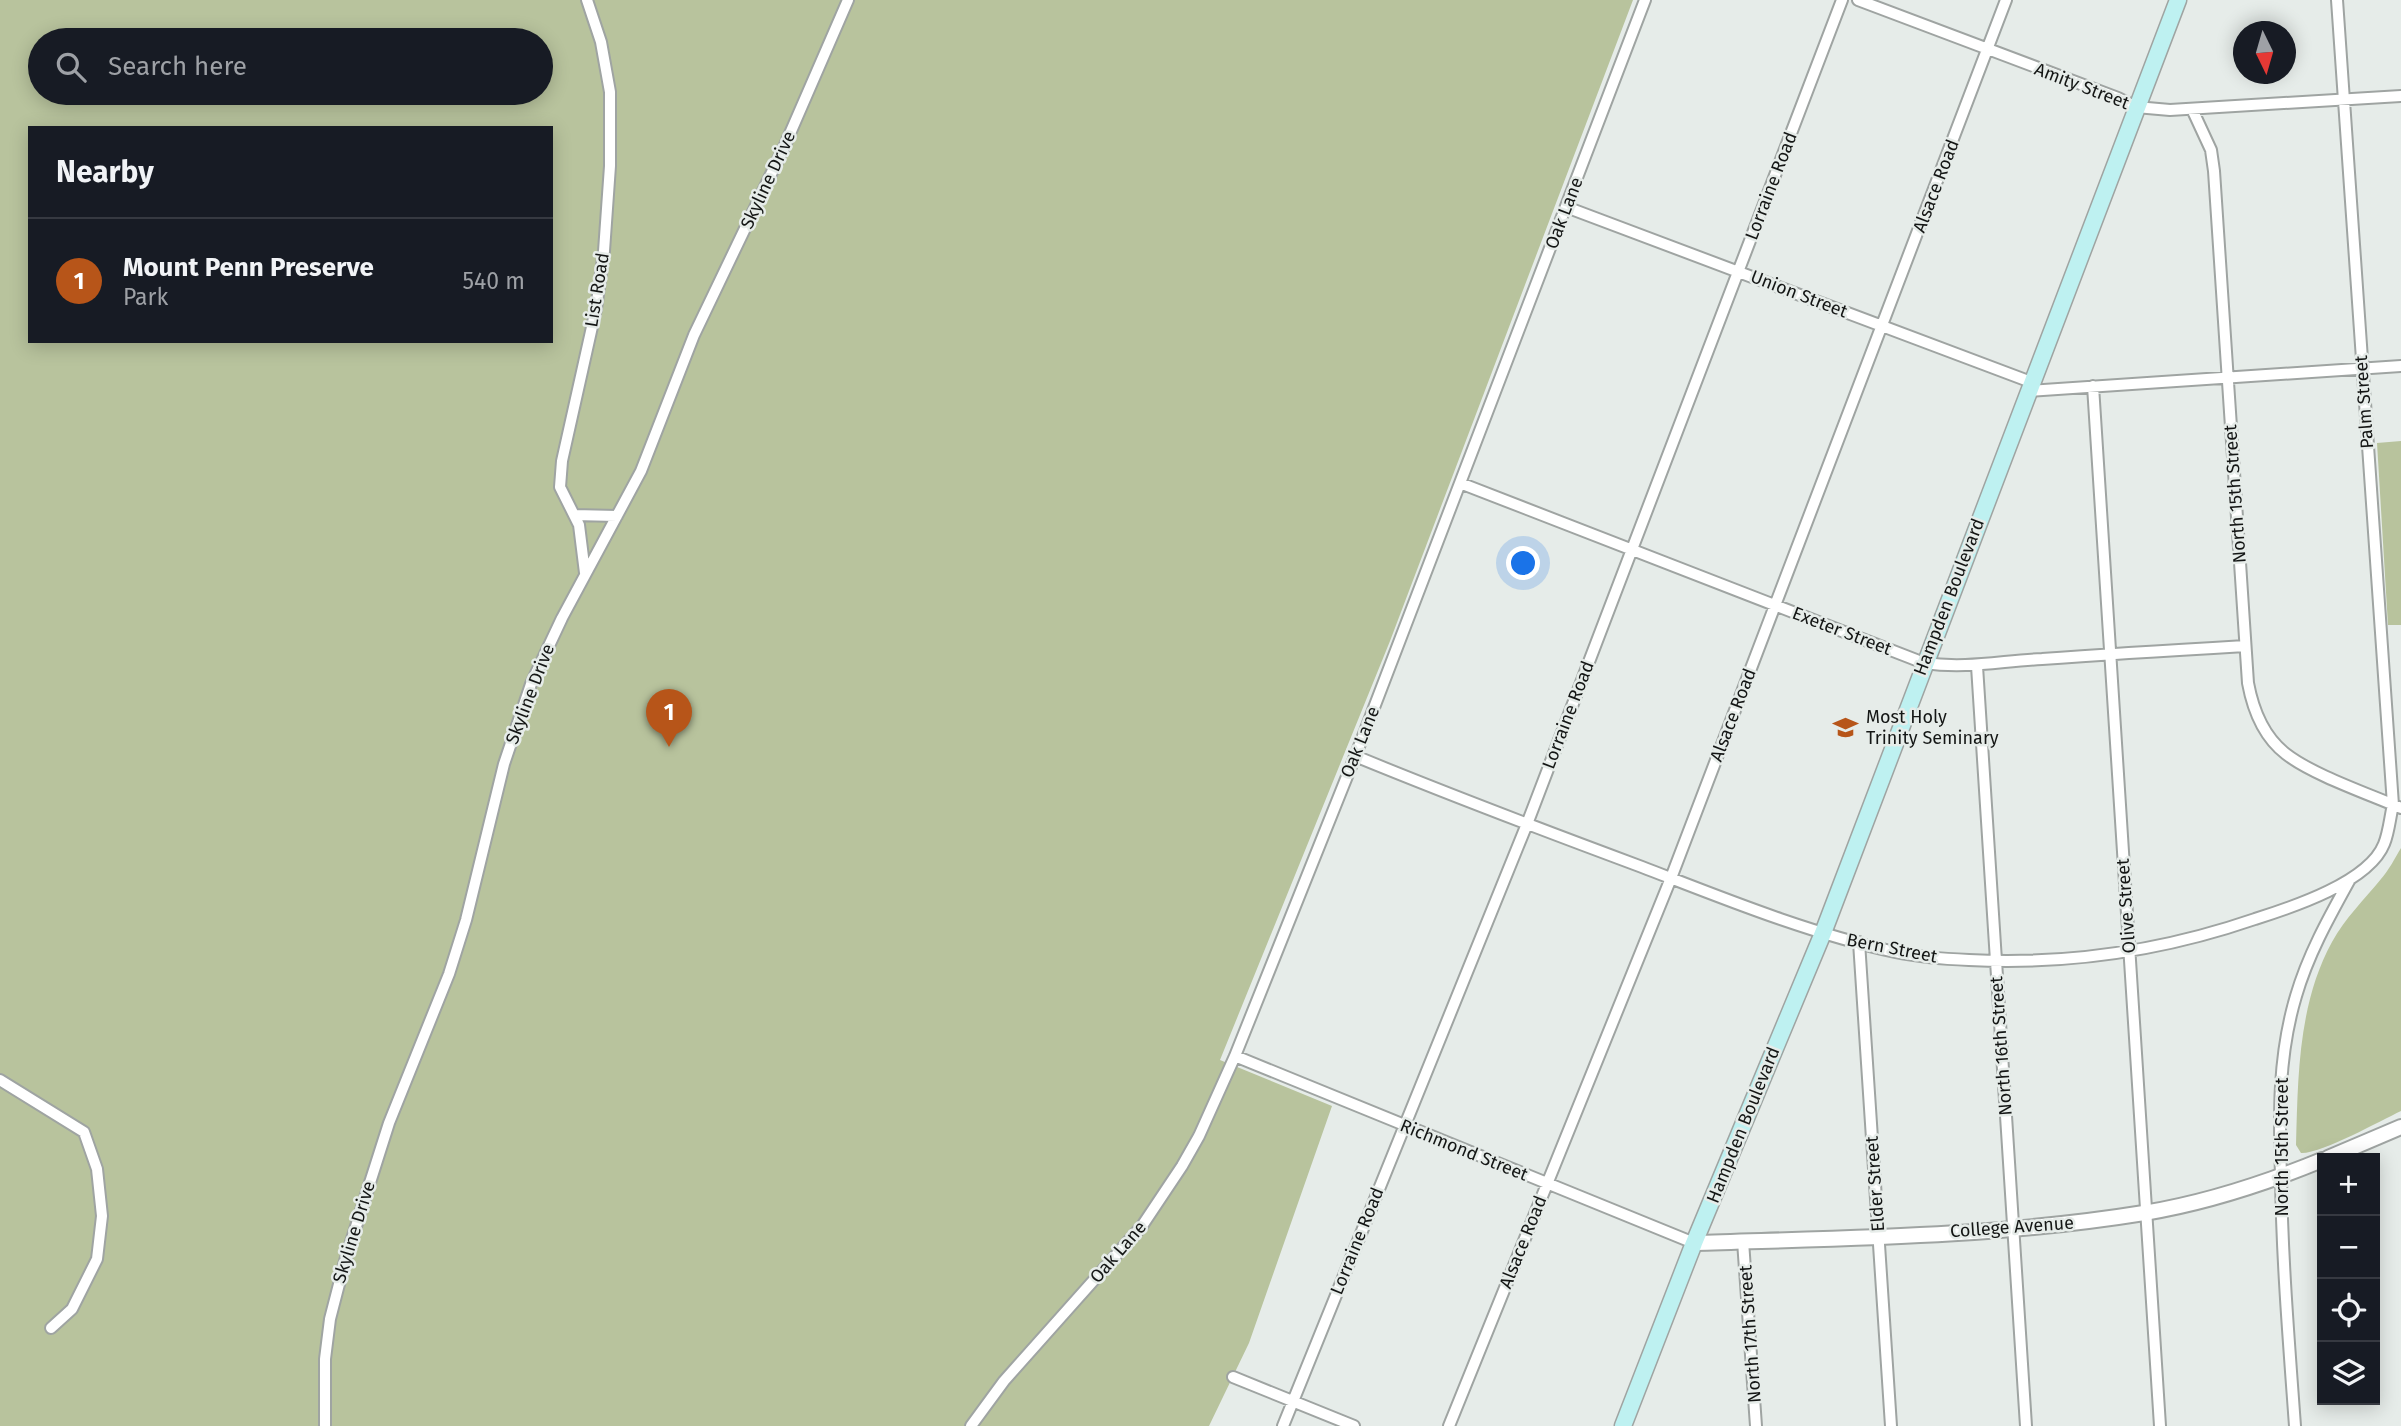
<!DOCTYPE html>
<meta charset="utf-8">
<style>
:root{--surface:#171b24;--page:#20242c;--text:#f1f3f6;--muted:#9ea1a6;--line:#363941;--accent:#b75519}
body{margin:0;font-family:"Fira Sans",sans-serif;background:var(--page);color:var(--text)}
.controls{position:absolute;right:21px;bottom:21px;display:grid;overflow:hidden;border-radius:0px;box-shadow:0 4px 18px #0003}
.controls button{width:63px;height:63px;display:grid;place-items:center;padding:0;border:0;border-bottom:2px solid var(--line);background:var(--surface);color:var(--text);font:35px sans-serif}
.compass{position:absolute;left:2233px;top:21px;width:63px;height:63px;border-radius:50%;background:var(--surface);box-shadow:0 4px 18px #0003;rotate:175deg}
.you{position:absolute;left:1524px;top:564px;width:24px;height:24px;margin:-18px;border:5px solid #fff;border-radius:50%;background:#1a73e8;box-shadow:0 0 0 10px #1a73e833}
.badge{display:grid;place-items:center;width:46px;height:46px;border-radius:50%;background:var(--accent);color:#fff;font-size:23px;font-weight:700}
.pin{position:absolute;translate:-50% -58px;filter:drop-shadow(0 2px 4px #0008)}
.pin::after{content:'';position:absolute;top:37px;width:24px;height:21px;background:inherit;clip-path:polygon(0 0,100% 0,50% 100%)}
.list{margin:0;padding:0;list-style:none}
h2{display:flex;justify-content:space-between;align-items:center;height:91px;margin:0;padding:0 28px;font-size:30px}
h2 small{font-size:23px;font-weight:400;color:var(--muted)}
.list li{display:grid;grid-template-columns:46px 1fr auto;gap:21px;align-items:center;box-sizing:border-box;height:126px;padding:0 28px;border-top:2px solid var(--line)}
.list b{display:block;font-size:26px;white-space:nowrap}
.list p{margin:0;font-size:23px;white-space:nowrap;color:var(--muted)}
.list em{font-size:23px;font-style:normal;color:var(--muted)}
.icon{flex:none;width:38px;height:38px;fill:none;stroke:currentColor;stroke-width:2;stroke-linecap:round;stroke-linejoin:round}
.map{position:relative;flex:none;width:2401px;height:1426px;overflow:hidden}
.search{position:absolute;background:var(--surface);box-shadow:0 4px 18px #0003;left:28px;top:28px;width:525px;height:77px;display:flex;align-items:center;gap:18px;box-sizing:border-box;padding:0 24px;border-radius:38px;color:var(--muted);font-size:26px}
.panel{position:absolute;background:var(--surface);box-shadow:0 4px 18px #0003;left:28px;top:126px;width:525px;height:217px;border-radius:0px}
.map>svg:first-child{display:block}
</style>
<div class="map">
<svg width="2401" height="1426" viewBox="0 0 2401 1426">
<rect width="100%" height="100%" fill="#e6ece9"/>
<!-- green -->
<path fill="#b8c39d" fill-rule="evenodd" d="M 0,0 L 1633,0 L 1390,641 L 1220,1060 L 1332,1106 L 1249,1343 L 1209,1426 L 0,1426 ZM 40,40 L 541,40 L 541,93 L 40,93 ZM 30,128 L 551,128 L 551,341 L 30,341 Z
M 2401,441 L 2401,625 L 2388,625 L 2377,443 Z
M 2401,848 L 2401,1111 C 2380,1121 2321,1154 2301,1153 L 2296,1145 C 2298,1077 2298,1004 2332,942 C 2345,918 2364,900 2381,879 C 2389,870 2395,858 2401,848 Z"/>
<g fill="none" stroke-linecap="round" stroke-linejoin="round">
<defs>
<path id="minor" d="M 1858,0 L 2118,98 L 2136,107 L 2170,110 L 2401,96
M 2192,109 L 2211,150 L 2214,171 L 2248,683 C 2253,710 2264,737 2286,754 C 2313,775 2369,794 2401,808
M 1566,207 L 2031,382
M 2093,386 L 2160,1426
M 2028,391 L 2401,366
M 1460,483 L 1924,663 C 1967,669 2000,661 2042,659 C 2110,654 2177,650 2245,646
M 574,515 L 617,516
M 585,573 L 579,525 L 560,487 L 562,461 L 596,309 L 604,251 L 610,166 L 610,92 L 601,42 L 587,0
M 1977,666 L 2026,1426
M 1355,756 C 1450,795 1545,831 1642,867 C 1725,899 1808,933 1895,952 C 1919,957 1945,959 1969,960 C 2067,965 2162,951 2255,919 C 2293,907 2369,882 2384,844 C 2389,832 2390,817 2393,805 L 2337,0
M 1859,942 L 1891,1426
M 1235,1056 L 1694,1243
M 0,1080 L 84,1132 L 97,1169 L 102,1216 L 97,1259 L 72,1309 L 51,1328
M 1743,1241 L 1756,1426
M 1233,1377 L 1354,1426
M 325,1426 L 325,1359 L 330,1319 L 345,1261 L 389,1123 L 449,974 L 466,920 L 504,764 L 531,684 L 562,618 L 641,471 L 694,335 L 785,145 L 848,0
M 971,1426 L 1004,1381 L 1142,1226 L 1182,1166 L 1199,1136 L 1235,1056 L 1362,739 L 1645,0
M 1283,1426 L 1527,824 L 1842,0
M 1449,1426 L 1671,878 L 2006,0
M 2295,1426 C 2289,1343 2282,1259 2281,1176 C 2279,1115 2278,1056 2296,996 C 2308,955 2328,919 2349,881"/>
<path id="tertiary" d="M 2328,1158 L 2401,1127
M 1694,1243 C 1844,1238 1996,1237 2144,1213 C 2205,1203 2266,1183 2322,1160"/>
<path id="secondary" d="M 1623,1426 L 1694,1243 L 1823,933 L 2178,0"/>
</defs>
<!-- minor casing -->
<use href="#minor" stroke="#9fa4a2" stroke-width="14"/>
<!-- tertiary casing -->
<use href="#tertiary" stroke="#9fa4a2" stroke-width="18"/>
<!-- secondary casing -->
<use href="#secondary" stroke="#9fa4a2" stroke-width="19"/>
<!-- minor -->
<use href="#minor" stroke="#fff" stroke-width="10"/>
<!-- tertiary -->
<use href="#tertiary" stroke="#fff" stroke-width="14"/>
<!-- secondary -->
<use href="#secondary" stroke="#bef1f1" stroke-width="16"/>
</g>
<!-- icons -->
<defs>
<symbol id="school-bare" viewBox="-9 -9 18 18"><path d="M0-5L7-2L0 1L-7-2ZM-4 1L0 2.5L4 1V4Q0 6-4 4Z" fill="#b75519" stroke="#e6ece9" stroke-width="2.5" paint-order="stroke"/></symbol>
</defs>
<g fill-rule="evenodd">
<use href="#school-bare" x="1828" y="710" width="35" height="35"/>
</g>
<g text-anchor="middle" stroke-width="5" stroke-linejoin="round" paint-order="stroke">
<!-- street labels -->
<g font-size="18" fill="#141615" stroke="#e6ece9">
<text transform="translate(2082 86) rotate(21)" y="6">Amity Street</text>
<text transform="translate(768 180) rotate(-65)" y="6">Skyline Drive</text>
<text transform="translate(1771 186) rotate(-69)" y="6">Lorraine Road</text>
<text transform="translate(1936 186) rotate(-69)" y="6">Alsace Road</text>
<text transform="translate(1564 213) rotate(-69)" y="6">Oak Lane</text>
<text transform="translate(597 290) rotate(-81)" y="6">List Road</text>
<text transform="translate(1799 294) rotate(21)" y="6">Union Street</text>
<text transform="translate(2364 402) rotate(-94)" y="6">Palm Street</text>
<text transform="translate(2235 494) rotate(-94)" y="6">North 15th Street</text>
<text transform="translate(1949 597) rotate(-69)" y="6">Hampden Boulevard</text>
<text transform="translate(1842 631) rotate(21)" y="6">Exeter Street</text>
<text transform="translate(530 694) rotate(-69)" y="6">Skyline Drive</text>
<text transform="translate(1568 715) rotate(-69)" y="6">Lorraine Road</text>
<text transform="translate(1733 715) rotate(-69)" y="6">Alsace Road</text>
<text transform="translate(1360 742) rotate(-68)" y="6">Oak Lane</text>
<text transform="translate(2126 906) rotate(-94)" y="6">Olive Street</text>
<text transform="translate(1892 948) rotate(11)" y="6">Bern Street</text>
<text transform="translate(2001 1046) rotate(-94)" y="6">North 16th Street</text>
<text transform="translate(1743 1125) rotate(-68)" y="6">Hampden Boulevard</text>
<text transform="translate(2282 1147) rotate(-90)" y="6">North 15th Street</text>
<text transform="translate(1464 1150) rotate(22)" y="6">Richmond Street</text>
<text transform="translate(1875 1184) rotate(-94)" y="6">Elder Street</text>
<text transform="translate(2012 1227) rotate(-4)" y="6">College Avenue</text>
<text transform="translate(354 1232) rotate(-73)" y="6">Skyline Drive</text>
<text transform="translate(1357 1241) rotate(-68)" y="6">Lorraine Road</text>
<text transform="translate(1523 1242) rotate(-68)" y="6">Alsace Road</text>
<text transform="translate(1118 1252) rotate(-49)" y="6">Oak Lane</text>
<text transform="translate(1750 1334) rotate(-94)" y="6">North 17th Street</text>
</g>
<!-- poi labels -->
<g font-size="18" fill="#141615" stroke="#e6ece9" text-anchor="start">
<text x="1866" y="723">Most Holy<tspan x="1866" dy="21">Trinity Seminary</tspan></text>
</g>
</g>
</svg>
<div class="controls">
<button>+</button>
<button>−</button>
<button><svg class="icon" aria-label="locate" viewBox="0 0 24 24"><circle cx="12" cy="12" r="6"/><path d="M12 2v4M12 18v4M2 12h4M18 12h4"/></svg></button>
<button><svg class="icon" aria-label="layers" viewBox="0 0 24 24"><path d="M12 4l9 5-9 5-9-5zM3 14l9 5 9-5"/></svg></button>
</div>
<svg class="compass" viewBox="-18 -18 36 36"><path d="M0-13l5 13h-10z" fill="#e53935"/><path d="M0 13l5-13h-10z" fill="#9ea1a6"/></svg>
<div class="you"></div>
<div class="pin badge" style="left:669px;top:747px">1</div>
<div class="search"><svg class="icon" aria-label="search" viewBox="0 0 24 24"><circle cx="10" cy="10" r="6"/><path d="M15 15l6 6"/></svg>Search here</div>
<section class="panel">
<h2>Nearby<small></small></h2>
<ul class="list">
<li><span class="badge">1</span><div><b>Mount Penn Preserve</b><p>Park</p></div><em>540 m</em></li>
</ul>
</section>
</div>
